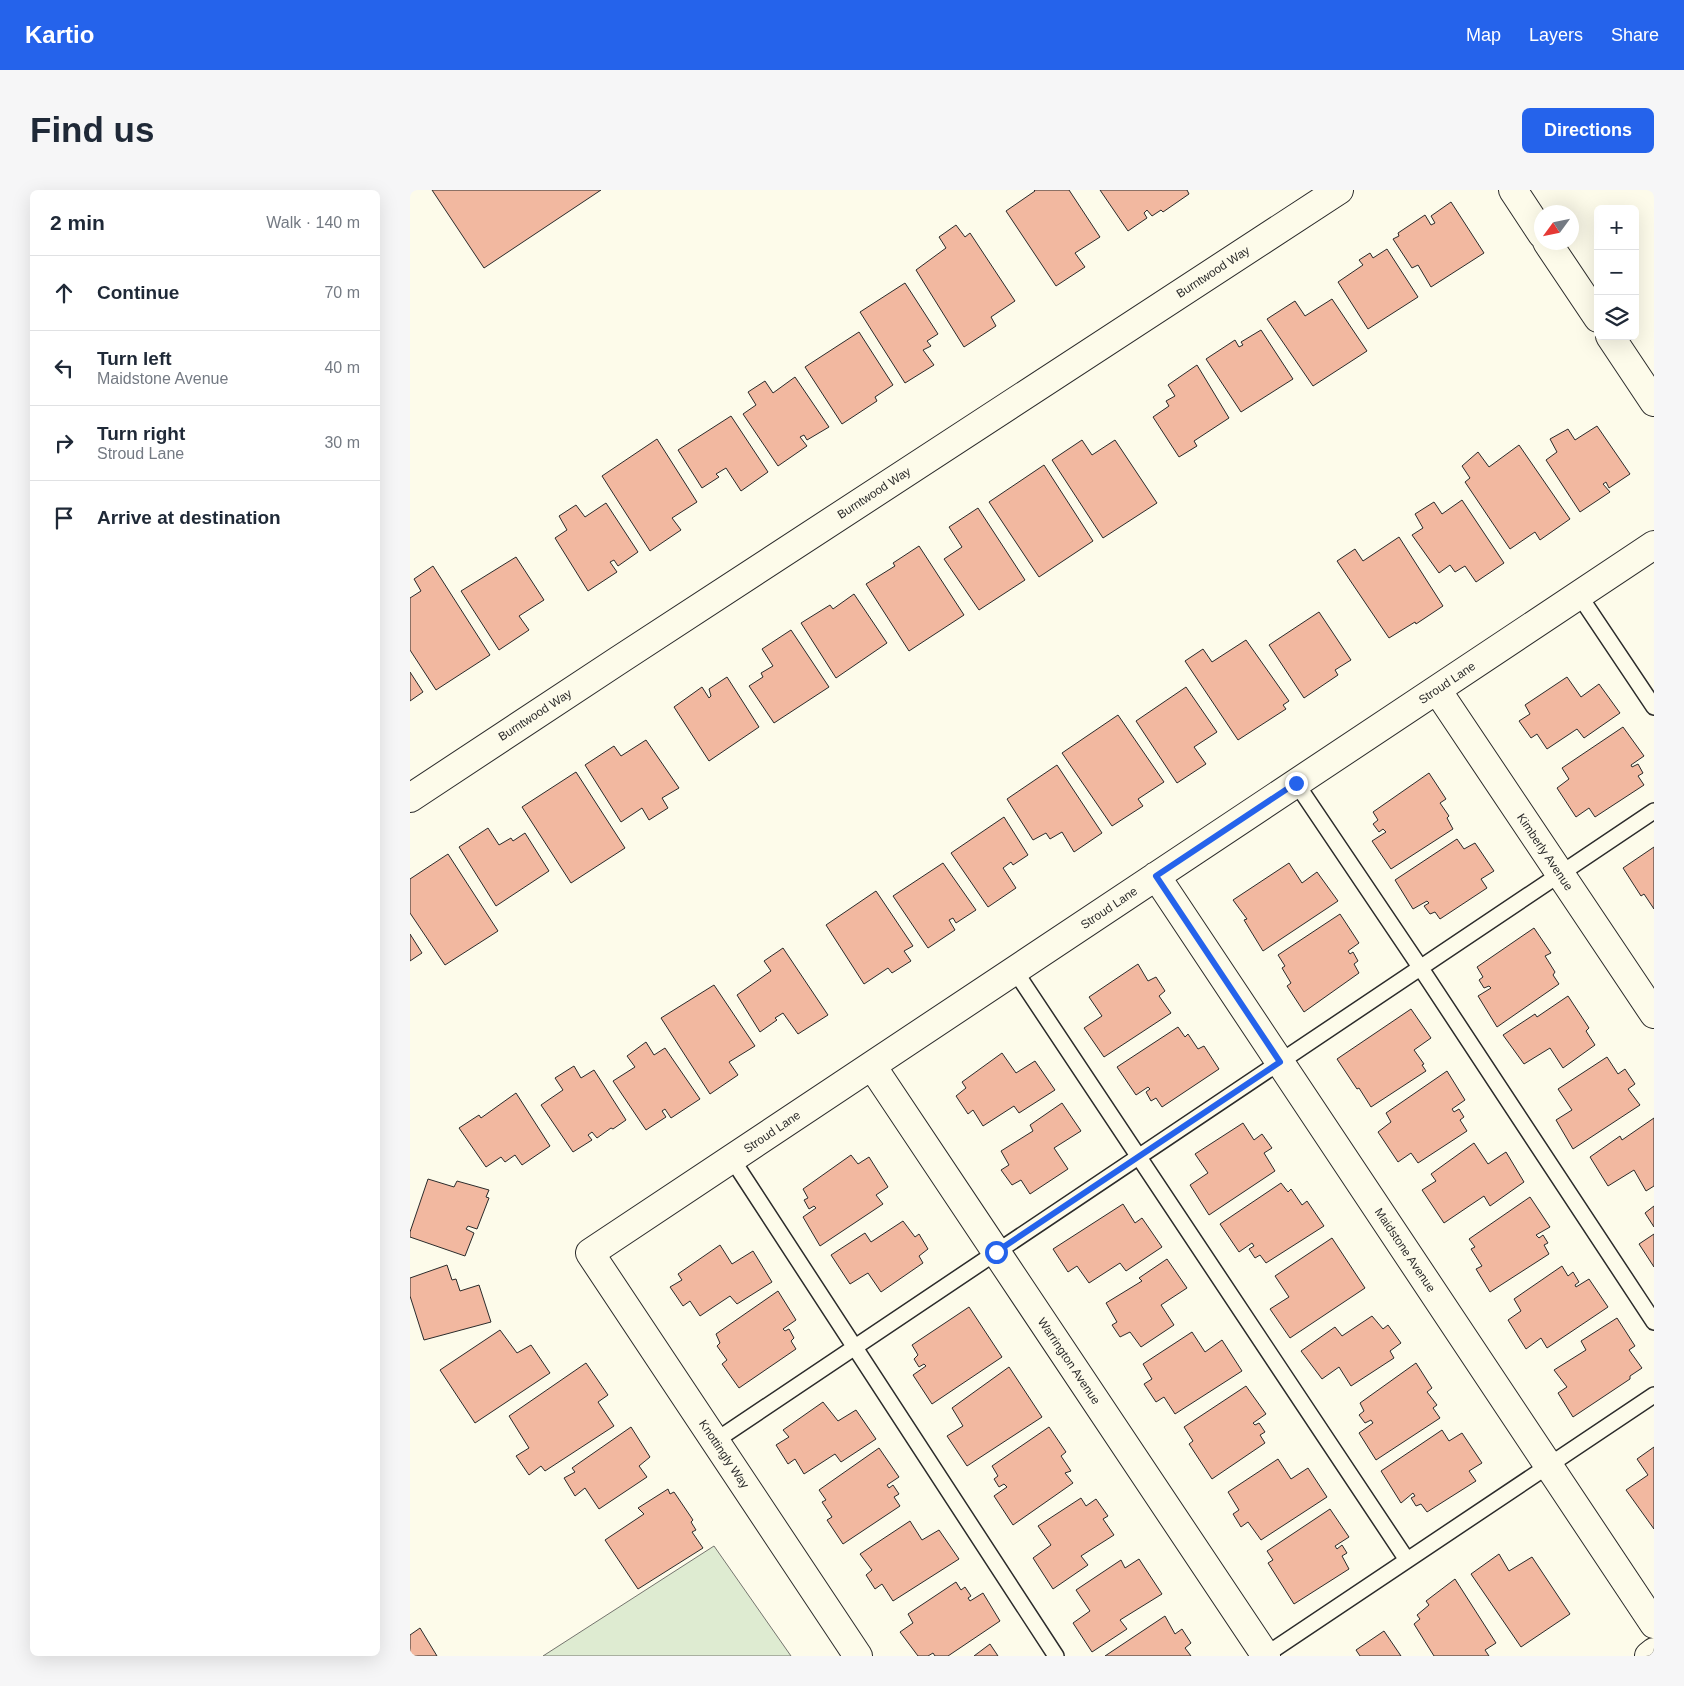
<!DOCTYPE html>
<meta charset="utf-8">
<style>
:root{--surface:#fff;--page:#f6f6f7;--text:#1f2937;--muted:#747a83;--line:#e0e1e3;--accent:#2563eb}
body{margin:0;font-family:Arial,sans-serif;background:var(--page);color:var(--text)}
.controls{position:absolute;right:15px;top:15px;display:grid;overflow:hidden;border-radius:8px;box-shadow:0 5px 20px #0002}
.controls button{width:45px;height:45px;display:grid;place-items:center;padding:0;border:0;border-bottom:1px solid var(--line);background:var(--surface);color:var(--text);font:25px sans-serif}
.compass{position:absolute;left:1124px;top:15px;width:45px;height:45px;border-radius:50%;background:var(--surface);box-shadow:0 5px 20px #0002;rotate:237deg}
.stop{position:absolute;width:15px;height:15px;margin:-11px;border:4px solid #2563eb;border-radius:50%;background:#fff}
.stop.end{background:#2563eb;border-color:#fff;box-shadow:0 1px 5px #0008}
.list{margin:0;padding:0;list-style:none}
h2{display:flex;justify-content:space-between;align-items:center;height:65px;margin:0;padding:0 20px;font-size:21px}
h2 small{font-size:16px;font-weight:400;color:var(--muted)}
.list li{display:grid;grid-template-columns:32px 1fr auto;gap:15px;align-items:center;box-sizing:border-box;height:75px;padding:0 20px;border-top:1px solid var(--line)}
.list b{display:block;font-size:19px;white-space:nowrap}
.list p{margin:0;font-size:16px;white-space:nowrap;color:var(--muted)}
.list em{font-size:16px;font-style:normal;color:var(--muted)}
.icon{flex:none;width:28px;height:28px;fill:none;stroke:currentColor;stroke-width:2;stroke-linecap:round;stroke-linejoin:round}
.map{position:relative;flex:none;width:1244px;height:1466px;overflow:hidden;border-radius:8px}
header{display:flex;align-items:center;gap:30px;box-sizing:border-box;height:70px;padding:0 25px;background:var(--accent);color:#fff}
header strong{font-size:24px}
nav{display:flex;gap:28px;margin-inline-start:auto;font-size:18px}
.intro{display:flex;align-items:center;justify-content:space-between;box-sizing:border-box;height:120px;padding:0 30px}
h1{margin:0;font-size:35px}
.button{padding:12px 22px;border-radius:8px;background:var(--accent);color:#fff;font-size:18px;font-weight:700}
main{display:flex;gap:30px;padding:0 30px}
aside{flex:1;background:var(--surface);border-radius:8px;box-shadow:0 5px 20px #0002}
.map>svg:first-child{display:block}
</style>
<header>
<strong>Kartio</strong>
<nav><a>Map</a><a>Layers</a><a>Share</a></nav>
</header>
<div class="intro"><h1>Find us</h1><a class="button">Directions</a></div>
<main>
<aside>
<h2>2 min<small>Walk · 140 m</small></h2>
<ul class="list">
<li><svg class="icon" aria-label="ahead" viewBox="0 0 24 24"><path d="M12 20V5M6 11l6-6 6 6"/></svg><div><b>Continue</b></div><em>70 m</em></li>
<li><svg class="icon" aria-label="left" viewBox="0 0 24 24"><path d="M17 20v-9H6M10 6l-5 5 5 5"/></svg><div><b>Turn left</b><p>Maidstone Avenue</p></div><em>40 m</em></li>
<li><svg class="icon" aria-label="right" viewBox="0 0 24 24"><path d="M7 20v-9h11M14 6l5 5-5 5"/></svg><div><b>Turn right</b><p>Stroud Lane</p></div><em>30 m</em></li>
<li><svg class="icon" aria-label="arrive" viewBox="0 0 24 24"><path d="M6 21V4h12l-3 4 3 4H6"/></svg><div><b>Arrive at destination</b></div></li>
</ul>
</aside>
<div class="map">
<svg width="1244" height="1466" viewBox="0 0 1244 1466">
<rect width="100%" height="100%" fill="#fdfbea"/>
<!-- green -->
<path fill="#deebd1" stroke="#74746e" d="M 304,1356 L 381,1466 L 133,1466 Z"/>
<!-- building -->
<path fill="#f2b8a0" stroke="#2b2b2b" d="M 22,0 L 191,0 L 74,78 Z
M 624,0 L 659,0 L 690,47 L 665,63 L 675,77 L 646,96 L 596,21 L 625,1 Z
M 690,0 L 777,0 L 779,4 L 753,22 L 751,20 L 742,26 L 737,20 L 734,23 L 737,28 L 718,41 Z
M 1041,12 L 1074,63 L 1021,97 L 1008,75 L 1002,78 L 983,49 L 989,46 L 988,43 L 1015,25 L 1021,35 L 1025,33 L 1021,26 Z
M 546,35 L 555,47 L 560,43 L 605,111 L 581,127 L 586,136 L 554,157 L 506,80 L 536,58 L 529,47 Z
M 977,59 L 1008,107 L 958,139 L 928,92 L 953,75 L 949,70 L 960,63 L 963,68 Z
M 495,93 L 528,144 L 517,151 L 521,156 L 513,160 L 524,175 L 495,193 L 450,122 Z
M 922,109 L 957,161 L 903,196 L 857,129 L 885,111 L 895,126 Z
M 851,140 L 883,189 L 831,222 L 796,169 L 825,150 L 829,157 L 833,155 L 831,152 Z
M 449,142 L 483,195 L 465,207 L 467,211 L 432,234 L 395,177 Z
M 787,175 L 819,228 L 784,251 L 787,256 L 769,267 L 743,227 L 759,216 L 756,211 L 765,206 L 758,195 Z
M 385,187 L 419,237 L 397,250 L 394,245 L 390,247 L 397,256 L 368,276 L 333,224 L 346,215 L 338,202 L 355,191 L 363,203 Z
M 321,226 L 358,282 L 331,301 L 316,278 L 306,284 L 309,287 L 292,298 L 268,260 Z
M 1187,236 L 1220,284 L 1199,298 L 1196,292 L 1193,294 L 1200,302 L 1170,322 L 1136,270 L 1147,262 L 1140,249 L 1158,239 L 1165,250 Z
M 247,249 L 287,312 L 262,328 L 271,340 L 240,361 L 192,286 Z
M 672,250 L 682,265 L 705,250 L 747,313 L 693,348 L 642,270 Z
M 1109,255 L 1160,329 L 1130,350 L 1125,342 L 1100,359 L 1055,292 L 1060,288 L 1052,276 L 1068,262 L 1079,277 Z
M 634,275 L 683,351 L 629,387 L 579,312 Z
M 1052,310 L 1094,373 L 1066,392 L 1055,376 L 1045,382 L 1040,375 L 1029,383 L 1002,345 L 1013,338 L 1005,324 L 1024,312 L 1032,324 Z
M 196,313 L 228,362 L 208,376 L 204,370 L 200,372 L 207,382 L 178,401 L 145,348 L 157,340 L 149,326 L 166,315 L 175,327 Z
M 568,318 L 615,390 L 569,420 L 534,369 L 552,357 L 539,337 Z
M 989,347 L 1033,416 L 1006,434 L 1005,432 L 979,448 L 927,371 L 945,359 L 953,371 Z
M 509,356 L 554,425 L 499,461 L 456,394 L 485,376 L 483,373 Z
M 106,367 L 134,410 L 109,426 L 119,440 L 89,460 L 51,401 Z
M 23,376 L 80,465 L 26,500 L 0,460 L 0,408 L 11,401 L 4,389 Z
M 444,404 L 477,453 L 426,488 L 391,433 L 420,415 L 423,419 Z
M 909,422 L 941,470 L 925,480 L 928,485 L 894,508 L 859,455 Z
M 381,440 L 419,497 L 364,533 L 339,496 L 353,487 L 351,483 L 363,476 L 352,459 Z
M 836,450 L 879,511 L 873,515 L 876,519 L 828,550 L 775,471 L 793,459 L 802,472 Z
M 0,482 L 13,502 L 0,511 Z
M 317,487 L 349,537 L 299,571 L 264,517 L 292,497 L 299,508 L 301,506 L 299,499 Z
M 1157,487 L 1171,507 L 1189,494 L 1210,523 L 1174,548 L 1167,539 L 1137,559 L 1127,544 L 1121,548 L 1109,531 L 1120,524 L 1115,515 Z
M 776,497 L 807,542 L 784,557 L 796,574 L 767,593 L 726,531 Z
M 708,525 L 754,592 L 728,609 L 733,616 L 702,636 L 652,563 Z
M 1213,537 L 1234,566 L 1221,575 L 1222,577 L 1228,574 L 1233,583 L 1228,586 L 1234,595 L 1185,627 L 1179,618 L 1166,627 L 1147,598 L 1159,589 L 1152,578 Z
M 236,550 L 269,598 L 252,608 L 258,618 L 239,630 L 232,618 L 211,632 L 175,575 L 204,556 L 211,566 Z
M 647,575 L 692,643 L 664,662 L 652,642 L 640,649 L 636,643 L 623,650 L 597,609 Z
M 166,582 L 215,658 L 161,693 L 112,617 Z
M 1019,583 L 1036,609 L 1030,613 L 1039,626 L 1037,628 L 1043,639 L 981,679 L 962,651 L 976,642 L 973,639 L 969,642 L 963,634 L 968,630 L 963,622 Z
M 594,627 L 618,665 L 603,675 L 601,672 L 593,678 L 606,698 L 578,717 L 541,663 Z
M 78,638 L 89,655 L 101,648 L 103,651 L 115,643 L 139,681 L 86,716 L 49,657 Z
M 1047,649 L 1054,659 L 1065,653 L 1084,681 L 1071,689 L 1077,698 L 1030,729 L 1025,722 L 1020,724 L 1014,716 L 1019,713 L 1017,711 L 1003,719 L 985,690 Z
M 1244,657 L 1244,719 L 1234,704 L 1231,706 L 1213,678 Z
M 38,664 L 88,741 L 35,775 L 0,723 L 0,689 Z
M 533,673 L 566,720 L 546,733 L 543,728 L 539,730 L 545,740 L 518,758 L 483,706 Z
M 879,673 L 892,693 L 907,682 L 928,711 L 853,761 L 834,730 L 837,729 L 823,710 Z
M 466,701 L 503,756 L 494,761 L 501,771 L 482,783 L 478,778 L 454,794 L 416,735 Z
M 930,724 L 949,753 L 938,761 L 940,764 L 943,762 L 948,771 L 944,774 L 949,783 L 894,822 L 877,796 L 881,793 L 872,778 L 875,776 L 868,765 Z
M 1124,738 L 1141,763 L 1135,766 L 1145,782 L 1143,785 L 1149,794 L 1087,837 L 1068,806 L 1081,798 L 1079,796 L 1074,798 L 1069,790 L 1073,787 L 1067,777 Z
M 0,744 L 12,763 L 0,771 Z
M 373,758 L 418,825 L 388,844 L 373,823 L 365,828 L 367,830 L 350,842 L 327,805 L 361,781 L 354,771 Z
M 728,774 L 738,791 L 746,787 L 755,801 L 749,806 L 761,823 L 694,867 L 674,838 L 692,826 L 679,807 Z
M 304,795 L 345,856 L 319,872 L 328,885 L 300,904 L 251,828 Z
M 1158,806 L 1179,838 L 1176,841 L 1185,855 L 1153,878 L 1140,858 L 1114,874 L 1093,845 L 1125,824 L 1127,827 Z
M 1001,819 L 1021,848 L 1004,860 L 1014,874 L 1012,875 L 1016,881 L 961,917 L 949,898 L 947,899 L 927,869 Z
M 768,837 L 775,847 L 778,844 L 788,859 L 794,856 L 809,879 L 752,917 L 746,908 L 741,911 L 736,902 L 740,899 L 738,897 L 726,905 L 707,877 Z
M 236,852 L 244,865 L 255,858 L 290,909 L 261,928 L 255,919 L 252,921 L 256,927 L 236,940 L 203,891 L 225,877 L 217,866 Z
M 592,863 L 606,883 L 625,871 L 645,900 L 609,923 L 604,916 L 573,936 L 563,920 L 558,924 L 546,906 L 556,898 L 552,892 Z
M 1197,867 L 1208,884 L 1215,879 L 1225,894 L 1218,899 L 1230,915 L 1163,959 L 1146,930 L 1162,920 L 1148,899 Z
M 164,876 L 171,888 L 184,880 L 216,930 L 203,939 L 201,938 L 187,948 L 182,942 L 178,945 L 182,950 L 163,962 L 131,915 L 153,900 L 145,888 Z
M 1037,881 L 1055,910 L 1042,919 L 1044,922 L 1049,919 L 1054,927 L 1050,930 L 1057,941 L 1008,973 L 1001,963 L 988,972 L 968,942 L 981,932 L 976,923 Z
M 106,903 L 140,956 L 112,975 L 105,965 L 95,972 L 91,967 L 76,977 L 49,938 L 69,925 L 71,928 Z
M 652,913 L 671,941 L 644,958 L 658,979 L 620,1004 L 611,990 L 602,995 L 591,980 L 599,975 L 591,961 L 623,941 L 620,935 Z
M 1244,928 L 1244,996 L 1236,1001 L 1224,980 L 1198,996 L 1180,967 L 1210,946 L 1212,950 Z
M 833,933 L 844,950 L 852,944 L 862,958 L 854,963 L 865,981 L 799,1025 L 780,995 L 798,983 L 785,964 Z
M 1064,953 L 1078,974 L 1096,962 L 1114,992 L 1080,1016 L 1074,1006 L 1034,1033 L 1012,1000 L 1026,991 L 1021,984 Z
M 441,965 L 448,974 L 459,967 L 478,997 L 466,1005 L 473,1014 L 410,1056 L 393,1027 L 406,1018 L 404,1016 L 399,1019 L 394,1010 L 398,1008 L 393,999 Z
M 18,989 L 44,997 L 47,991 L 79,1000 L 76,1007 L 79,1008 L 67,1039 L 58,1036 L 56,1039 L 64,1043 L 55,1066 L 0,1047 L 0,1042 Z
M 871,993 L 878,1002 L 881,999 L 892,1015 L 897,1011 L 914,1036 L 856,1073 L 850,1065 L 845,1068 L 839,1059 L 844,1056 L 842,1053 L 829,1062 L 810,1034 Z
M 1120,1007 L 1140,1037 L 1126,1045 L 1129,1048 L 1133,1045 L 1138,1053 L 1134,1055 L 1139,1064 L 1080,1102 L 1066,1079 L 1072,1076 L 1061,1059 L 1065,1057 L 1059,1049 Z
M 713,1014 L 725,1033 L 732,1028 L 752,1057 L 716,1081 L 710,1073 L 679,1093 L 667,1076 L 658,1082 L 643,1059 Z
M 1244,1016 L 1244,1037 L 1235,1023 Z
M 493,1031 L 505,1047 L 509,1044 L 518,1059 L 509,1066 L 513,1073 L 471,1102 L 458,1083 L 440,1094 L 421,1065 L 455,1043 L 461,1052 Z
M 1244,1044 L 1244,1077 L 1229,1054 Z
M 922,1048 L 955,1098 L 880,1148 L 860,1119 L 879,1107 L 865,1086 Z
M 310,1055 L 322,1074 L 343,1061 L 362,1092 L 327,1114 L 320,1106 L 290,1126 L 280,1111 L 273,1116 L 260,1097 L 272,1090 L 268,1084 Z
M 757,1069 L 777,1098 L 751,1115 L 764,1135 L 731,1157 L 720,1142 L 710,1147 L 702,1135 L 707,1132 L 696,1113 L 732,1091 L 729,1088 Z
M 37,1075 L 42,1090 L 46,1089 L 50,1101 L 69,1095 L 81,1132 L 14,1150 L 0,1106 L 0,1088 Z
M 1152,1076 L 1158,1086 L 1163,1082 L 1169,1092 L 1165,1095 L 1166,1097 L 1179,1089 L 1198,1117 L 1137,1158 L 1131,1148 L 1116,1159 L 1098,1130 L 1111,1121 L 1104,1109 Z
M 368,1101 L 386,1130 L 373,1139 L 375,1141 L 379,1139 L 384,1148 L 381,1151 L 386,1159 L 329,1198 L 312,1174 L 317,1170 L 307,1156 L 310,1153 L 306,1144 Z
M 559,1117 L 592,1167 L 522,1214 L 503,1185 L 516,1176 L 514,1174 L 509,1177 L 504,1169 L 508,1165 L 502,1155 Z
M 962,1126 L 973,1139 L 978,1135 L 991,1153 L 980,1161 L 984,1168 L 941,1196 L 929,1177 L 912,1189 L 891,1161 L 925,1137 L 932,1146 Z
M 1207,1128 L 1225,1156 L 1219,1160 L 1232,1178 L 1220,1186 L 1220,1189 L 1163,1227 L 1148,1203 L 1157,1197 L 1144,1180 L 1176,1160 L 1171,1151 Z
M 90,1140 L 107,1163 L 121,1155 L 140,1183 L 65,1233 L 30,1180 Z
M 782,1142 L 795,1162 L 812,1150 L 832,1181 L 765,1224 L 754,1207 L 746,1212 L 734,1194 L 742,1189 L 733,1174 Z
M 176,1173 L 198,1205 L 188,1212 L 204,1236 L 135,1281 L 131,1276 L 119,1285 L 106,1266 L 119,1258 L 99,1226 Z
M 1006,1173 L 1022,1198 L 1017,1202 L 1027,1215 L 1023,1218 L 1030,1228 L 966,1270 L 949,1243 L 963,1233 L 961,1230 L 955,1233 L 949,1225 L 954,1221 L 950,1213 Z
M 599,1177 L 632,1227 L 557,1276 L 537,1246 L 553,1236 L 542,1218 Z
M 836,1196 L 856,1224 L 843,1233 L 845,1235 L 849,1233 L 855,1242 L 850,1245 L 855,1253 L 802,1289 L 779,1254 L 783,1251 L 774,1237 Z
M 413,1212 L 428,1231 L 446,1220 L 466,1249 L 431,1272 L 425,1264 L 394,1284 L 385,1269 L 378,1274 L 366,1255 L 379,1247 L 373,1240 Z
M 221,1237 L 240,1267 L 229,1276 L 237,1287 L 189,1319 L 175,1298 L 165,1306 L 154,1288 L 165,1282 L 162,1278 Z
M 639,1237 L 656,1262 L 651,1266 L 661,1281 L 655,1283 L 663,1293 L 603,1335 L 584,1306 L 597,1297 L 594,1294 L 589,1297 L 584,1289 L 588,1286 L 582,1276 Z
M 1032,1240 L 1039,1251 L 1052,1243 L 1072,1273 L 1059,1281 L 1066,1291 L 1017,1322 L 1011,1314 L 1006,1316 L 1001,1308 L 1005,1306 L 1003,1303 L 991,1313 L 971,1281 Z
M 1244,1257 L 1244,1339 L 1216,1300 L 1238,1285 L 1227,1269 Z
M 469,1258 L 489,1287 L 477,1295 L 479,1298 L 483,1295 L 489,1304 L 484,1307 L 490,1316 L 433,1354 L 417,1330 L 422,1327 L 412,1312 L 416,1310 L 409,1300 Z
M 868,1269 L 881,1289 L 898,1278 L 917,1307 L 851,1350 L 838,1332 L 831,1337 L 823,1324 L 829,1320 L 818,1302 Z
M 258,1299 L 260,1304 L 264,1302 L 283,1330 L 281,1332 L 286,1340 L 282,1342 L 293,1358 L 228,1399 L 195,1350 L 234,1324 L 228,1318 Z
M 671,1308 L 676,1316 L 686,1309 L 698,1326 L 693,1329 L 704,1345 L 671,1366 L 678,1375 L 643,1399 L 623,1368 L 641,1355 L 628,1336 Z
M 920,1319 L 939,1347 L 925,1356 L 927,1359 L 932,1355 L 937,1363 L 932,1366 L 939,1379 L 884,1414 L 858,1373 L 863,1370 L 857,1361 Z
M 500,1331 L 512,1350 L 529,1340 L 549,1369 L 483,1411 L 472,1394 L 465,1399 L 456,1385 L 462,1380 L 450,1364 Z
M 1089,1364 L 1099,1381 L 1122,1367 L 1160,1424 L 1111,1457 L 1061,1384 Z
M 729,1369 L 752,1404 L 710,1430 L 717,1439 L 682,1462 L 663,1433 L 680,1421 L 666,1400 L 711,1370 L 715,1378 Z
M 1045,1389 L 1086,1453 L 1075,1460 L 1079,1466 L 1024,1466 L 1004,1434 L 1010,1429 L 1007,1425 L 1019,1415 L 1016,1411 Z
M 546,1392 L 551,1400 L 555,1397 L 561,1406 L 558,1408 L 560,1411 L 573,1403 L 590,1431 L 538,1466 L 525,1466 L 523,1463 L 518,1466 L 508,1466 L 490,1442 L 503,1433 L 498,1424 Z
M 755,1426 L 765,1444 L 772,1439 L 781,1453 L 775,1458 L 781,1466 L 695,1466 Z
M 10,1438 L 27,1466 L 0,1466 L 0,1445 Z
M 974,1441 L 991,1466 L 950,1466 L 946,1460 Z
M 580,1454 L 588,1466 L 564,1466 Z"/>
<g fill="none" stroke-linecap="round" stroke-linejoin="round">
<defs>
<path id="service" d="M 1169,405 L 1244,517
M 886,593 L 1010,777 L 1244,1132
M 605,781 L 997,1370
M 322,969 L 646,1466
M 305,1251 L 1244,621
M 854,1466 L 1244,1205"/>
<path id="minor" d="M 1103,0 L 1132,44
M 1137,52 L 1188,128
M 1200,146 L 1244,212
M 1027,500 L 1244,824
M 0,608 L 209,470 L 929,0
M 746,686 L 1244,1434
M 462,876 L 856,1466
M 448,1466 L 180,1063 L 1244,355
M 1239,1466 L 1244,1462"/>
</defs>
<!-- service casing -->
<use href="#service" stroke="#2b2b2b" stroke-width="18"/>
<!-- minor casing -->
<use href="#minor" stroke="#2b2b2b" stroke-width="30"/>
<!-- service -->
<use href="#service" stroke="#fdfbea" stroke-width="15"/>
<!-- minor -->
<use href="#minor" stroke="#fdfbea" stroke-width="28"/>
</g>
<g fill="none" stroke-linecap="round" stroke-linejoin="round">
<!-- route -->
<path stroke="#2563eb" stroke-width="6" d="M 586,1062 L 870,872 L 746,686 L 886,593"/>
</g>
<g text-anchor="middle" stroke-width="4" stroke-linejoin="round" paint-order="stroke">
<!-- street labels -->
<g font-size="12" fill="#2b2b2b" stroke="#fdfbea">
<text transform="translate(803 82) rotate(-33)" y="4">Burntwood Way</text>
<text transform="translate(464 303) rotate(-33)" y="4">Burntwood Way</text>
<text transform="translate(1037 493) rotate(-34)" y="4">Stroud Lane</text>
<text transform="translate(125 525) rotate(-33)" y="4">Burntwood Way</text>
<text transform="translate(1135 662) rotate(56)" y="4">Kimberly Avenue</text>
<text transform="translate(699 718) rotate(-34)" y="4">Stroud Lane</text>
<text transform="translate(362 942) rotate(-34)" y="4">Stroud Lane</text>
<text transform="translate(995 1060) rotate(56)" y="4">Maidstone Avenue</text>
<text transform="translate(659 1171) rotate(56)" y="4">Warrington Avenue</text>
<text transform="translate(314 1264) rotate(56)" y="4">Knottingly Way</text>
</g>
</g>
</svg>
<div class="controls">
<button>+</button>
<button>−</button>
<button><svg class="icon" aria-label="layers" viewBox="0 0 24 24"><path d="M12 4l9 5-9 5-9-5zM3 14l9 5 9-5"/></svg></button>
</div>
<svg class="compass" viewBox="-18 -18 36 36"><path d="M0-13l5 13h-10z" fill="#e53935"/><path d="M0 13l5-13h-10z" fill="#747a83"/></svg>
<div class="stop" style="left:586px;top:1062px"></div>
<div class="stop end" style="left:886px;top:593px"></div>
</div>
</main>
